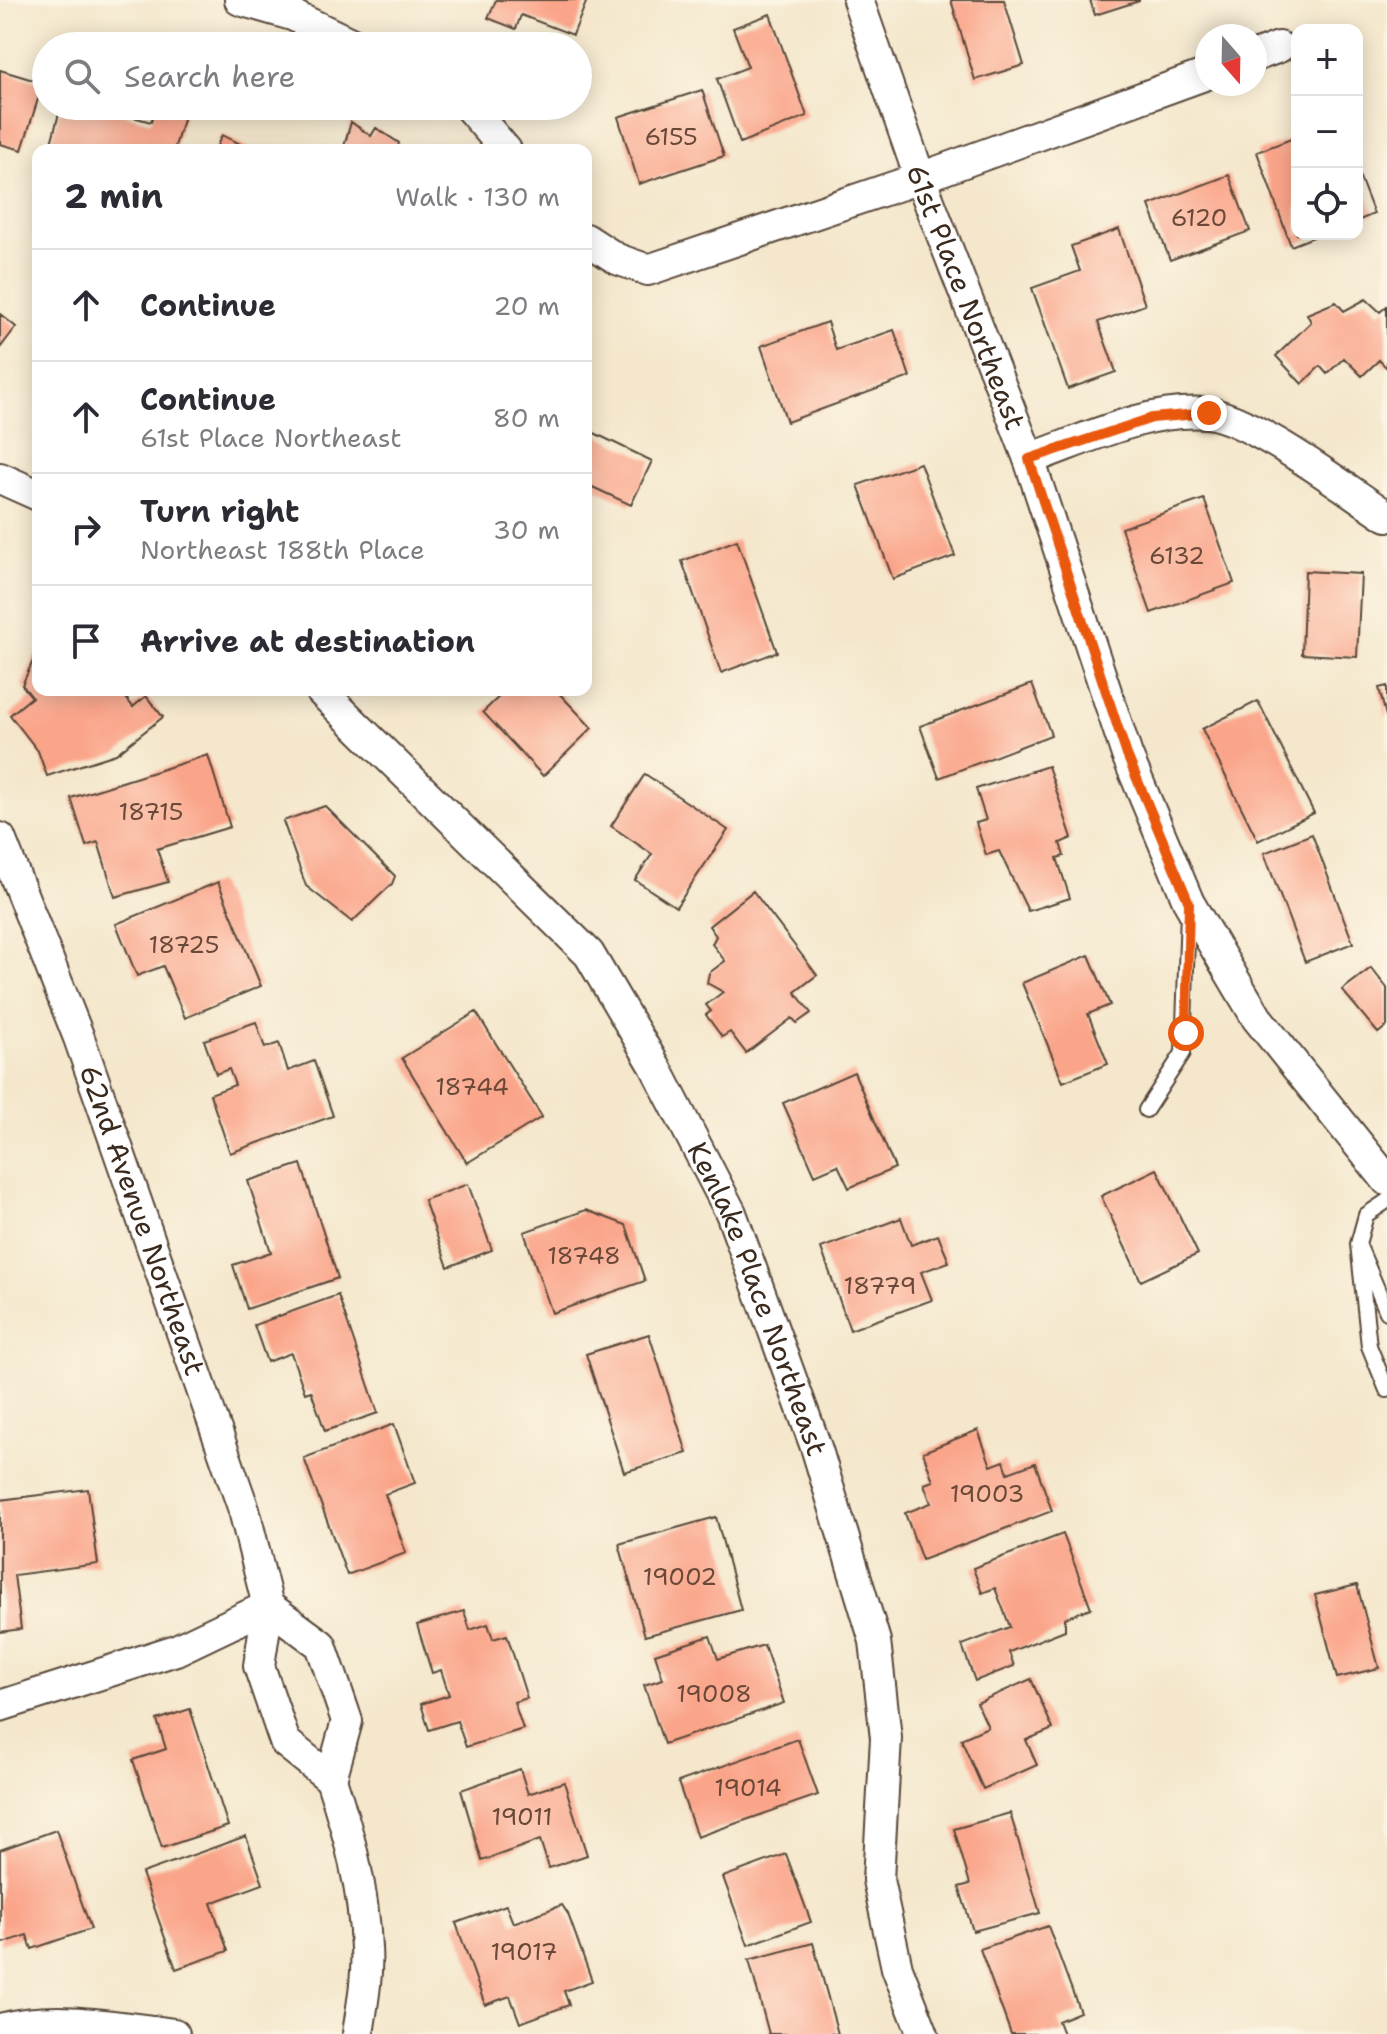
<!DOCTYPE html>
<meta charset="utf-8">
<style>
:root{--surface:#fff;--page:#f7f7f7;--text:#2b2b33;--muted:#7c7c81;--line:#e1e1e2}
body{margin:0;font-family:"Shantell Sans",sans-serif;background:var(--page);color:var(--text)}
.controls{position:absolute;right:24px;top:24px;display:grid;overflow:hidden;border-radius:16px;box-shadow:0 4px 20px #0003}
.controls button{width:72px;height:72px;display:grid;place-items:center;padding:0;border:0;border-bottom:2px solid var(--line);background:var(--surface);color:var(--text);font:40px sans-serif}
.compass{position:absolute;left:1195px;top:24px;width:72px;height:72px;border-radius:50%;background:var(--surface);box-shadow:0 4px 20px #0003;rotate:160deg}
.stop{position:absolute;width:24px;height:24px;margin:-18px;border:6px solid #ea580c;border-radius:50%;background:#fff}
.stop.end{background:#ea580c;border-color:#fff;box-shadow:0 2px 8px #0008}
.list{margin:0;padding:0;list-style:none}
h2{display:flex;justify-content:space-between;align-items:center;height:104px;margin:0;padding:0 32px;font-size:34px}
h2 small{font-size:26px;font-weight:400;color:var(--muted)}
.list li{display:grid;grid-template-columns:52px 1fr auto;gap:24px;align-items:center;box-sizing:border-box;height:112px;padding:0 32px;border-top:2px solid var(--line)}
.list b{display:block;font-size:30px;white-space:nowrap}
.list p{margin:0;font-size:26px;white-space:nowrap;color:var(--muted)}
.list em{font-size:26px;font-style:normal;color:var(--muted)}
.icon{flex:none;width:44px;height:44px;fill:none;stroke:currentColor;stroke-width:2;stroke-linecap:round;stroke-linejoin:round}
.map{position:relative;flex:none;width:1387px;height:2034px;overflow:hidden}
.search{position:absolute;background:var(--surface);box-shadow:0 4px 20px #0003;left:32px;top:32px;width:560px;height:88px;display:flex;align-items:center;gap:20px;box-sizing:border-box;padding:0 28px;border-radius:44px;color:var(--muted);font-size:30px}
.panel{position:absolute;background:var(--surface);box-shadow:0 4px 20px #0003;left:32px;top:144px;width:560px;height:552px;border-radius:16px}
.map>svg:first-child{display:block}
</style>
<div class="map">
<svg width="1387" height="2034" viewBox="0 0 1387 2034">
<rect width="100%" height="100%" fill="#fcf5e5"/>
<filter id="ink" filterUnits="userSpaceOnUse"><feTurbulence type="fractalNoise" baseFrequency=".0125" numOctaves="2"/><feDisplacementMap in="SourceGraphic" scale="16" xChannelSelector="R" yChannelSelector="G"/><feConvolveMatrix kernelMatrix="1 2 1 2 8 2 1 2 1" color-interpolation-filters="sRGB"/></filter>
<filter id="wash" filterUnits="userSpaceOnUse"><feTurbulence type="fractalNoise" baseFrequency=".006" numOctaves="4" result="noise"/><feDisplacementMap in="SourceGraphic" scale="32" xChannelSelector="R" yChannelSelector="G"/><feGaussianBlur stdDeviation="1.8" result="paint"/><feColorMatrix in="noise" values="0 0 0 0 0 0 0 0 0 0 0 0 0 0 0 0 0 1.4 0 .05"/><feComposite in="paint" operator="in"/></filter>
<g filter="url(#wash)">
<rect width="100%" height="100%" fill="#f4e7cc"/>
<g id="blocks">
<!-- building -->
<path fill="#faa58a" d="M 496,0 L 587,0 L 573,35 L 521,15 L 516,29 L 488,18 Z
M 951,0 L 1004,0 L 1024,65 L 975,80 Z
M 1090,0 L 1139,0 L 1139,1 L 1095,15 Z
M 770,14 L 807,116 L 740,143 L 717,79 L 748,67 L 733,28 Z
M 0,70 L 43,83 L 22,150 L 0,144 Z
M 702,90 L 724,156 L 639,184 L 618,117 Z
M 61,106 L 94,106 L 151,122 L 156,106 L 187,106 L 174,150 L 59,150 L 50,147 Z
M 351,122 L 371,136 L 376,128 L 399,143 L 397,150 L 343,150 Z
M 222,135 L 252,150 L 215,150 Z
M 1291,139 L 1297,155 L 1297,234 L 1321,234 L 1291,246 L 1257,152 Z
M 1357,170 L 1374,214 L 1357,221 Z
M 1229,175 L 1250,231 L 1170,260 L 1149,205 Z
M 1119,229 L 1145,305 L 1098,322 L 1116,372 L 1068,389 L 1032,288 L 1080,271 L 1071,246 Z
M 1366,299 L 1380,312 L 1387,306 L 1387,368 L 1379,360 L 1362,376 L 1344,358 L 1327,374 L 1320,366 L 1302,384 L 1276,356 L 1311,322 L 1307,314 L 1336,302 L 1344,311 Z
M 0,314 L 16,327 L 0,348 Z
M 827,322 L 836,350 L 894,330 L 910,377 L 787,422 L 761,346 Z
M 586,429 L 652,461 L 631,505 L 586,484 Z
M 920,463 L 955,556 L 893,579 L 858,485 Z
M 1204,499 L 1234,583 L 1151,613 L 1121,528 Z
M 737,540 L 777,652 L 721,673 L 682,561 Z
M 1305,571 L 1361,574 L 1357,657 L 1302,654 Z
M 38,650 L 38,690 L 120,690 L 133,707 L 146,696 L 163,717 L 116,754 L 47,776 L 38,751 L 10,715 L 32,697 L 22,685 Z
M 1032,684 L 1051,735 L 939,778 L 920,726 Z
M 1387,686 L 1387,716 L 1386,716 L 1379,688 Z
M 506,690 L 556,690 L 592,728 L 543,776 L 483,712 Z
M 1258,701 L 1314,813 L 1258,841 L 1202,729 Z
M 208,755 L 230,827 L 157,849 L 168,882 L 115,897 L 98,842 L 86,846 L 71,798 Z
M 1048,766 L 1072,838 L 1060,843 L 1064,856 L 1057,858 L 1070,898 L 1028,911 L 999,851 L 986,855 L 976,823 L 986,820 L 976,789 Z
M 645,774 L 728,830 L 676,907 L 635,880 L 652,854 L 611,826 Z
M 325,806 L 395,876 L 392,884 L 352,922 L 306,886 L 283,821 Z
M 1312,834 L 1353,943 L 1305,962 L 1264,853 Z
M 218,882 L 261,986 L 185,1018 L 163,966 L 137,976 L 116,924 Z
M 753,891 L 817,975 L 795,992 L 811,1013 L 797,1023 L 792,1018 L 746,1053 L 730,1032 L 722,1037 L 706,1015 L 711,1011 L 706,1005 L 723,992 L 707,983 L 709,973 L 725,961 L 712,944 L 716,936 L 709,926 Z
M 1089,955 L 1110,1005 L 1088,1014 L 1108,1064 L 1063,1082 L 1022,983 Z
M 1371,968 L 1387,988 L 1387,1026 L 1378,1033 L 1342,990 Z
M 476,1012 L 542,1117 L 467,1163 L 402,1058 Z
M 256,1022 L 265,1048 L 279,1043 L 288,1071 L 314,1061 L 333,1116 L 230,1153 L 210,1094 L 235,1085 L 229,1069 L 216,1074 L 204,1040 Z
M 854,1072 L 895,1168 L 849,1188 L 838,1165 L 815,1175 L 783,1103 Z
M 301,1164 L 338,1278 L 247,1309 L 233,1265 L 271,1252 L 248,1181 Z
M 1157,1169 L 1198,1254 L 1141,1281 L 1101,1196 Z
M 468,1184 L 492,1250 L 448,1267 L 424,1200 Z
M 586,1210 L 626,1225 L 645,1281 L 552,1313 L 524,1232 Z
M 901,1218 L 911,1245 L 938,1235 L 949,1262 L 921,1272 L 932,1300 L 850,1330 L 821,1248 Z
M 338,1295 L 378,1413 L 325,1431 L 311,1391 L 305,1393 L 291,1353 L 267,1362 L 254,1325 Z
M 649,1334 L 687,1453 L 624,1472 L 586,1354 Z
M 394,1424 L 415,1483 L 385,1494 L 406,1553 L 347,1575 L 304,1458 Z
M 978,1430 L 991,1466 L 1004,1461 L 1008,1473 L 1035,1463 L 1052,1511 L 922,1560 L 905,1513 L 931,1503 L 924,1484 L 933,1481 L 923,1452 Z
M 88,1489 L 98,1564 L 14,1575 L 21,1629 L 0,1632 L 0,1500 Z
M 716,1517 L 741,1610 L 645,1636 L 619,1544 Z
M 1063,1534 L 1091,1608 L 1065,1618 L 1065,1630 L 1009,1652 L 1014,1666 L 975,1681 L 962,1645 L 1010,1627 L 995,1588 L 982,1593 L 973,1568 Z
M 1357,1585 L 1379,1668 L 1337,1678 L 1315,1595 Z
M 464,1611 L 470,1630 L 488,1624 L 493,1639 L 507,1635 L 527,1698 L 514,1702 L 523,1729 L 466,1747 L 457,1721 L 429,1730 L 421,1704 L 449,1695 L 441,1670 L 432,1673 L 417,1625 Z
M 710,1636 L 718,1659 L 764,1645 L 784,1703 L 664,1744 L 644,1685 L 663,1679 L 655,1654 Z
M 1031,1679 L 1053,1729 L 1026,1740 L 1037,1765 L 983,1789 L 961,1739 L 988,1727 L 977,1703 Z
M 190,1709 L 228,1826 L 162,1848 L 133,1760 L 166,1749 L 157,1720 Z
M 798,1739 L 818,1795 L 697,1837 L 678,1782 Z
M 520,1769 L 528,1794 L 564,1782 L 587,1855 L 549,1868 L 540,1840 L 482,1861 L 461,1790 Z
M 1010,1813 L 1040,1913 L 973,1931 L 959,1887 L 970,1884 L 954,1829 Z
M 56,1830 L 91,1929 L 32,1949 L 27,1935 L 0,1944 L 0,1850 Z
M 246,1836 L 263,1884 L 211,1903 L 228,1951 L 176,1969 L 142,1873 Z
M 786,1854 L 811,1922 L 748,1945 L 723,1877 Z
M 506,1905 L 513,1923 L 562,1905 L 568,1914 L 592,1981 L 564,1991 L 569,2005 L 520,2023 L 510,1996 L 485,2005 L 456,1923 Z
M 1048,1926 L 1080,2012 L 1058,2021 L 1063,2034 L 1011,2034 L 980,1949 Z
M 813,1943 L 838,2034 L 769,2034 L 749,1960 Z"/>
</g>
</g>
<g filter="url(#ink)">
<use href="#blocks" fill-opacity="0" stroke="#574638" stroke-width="2"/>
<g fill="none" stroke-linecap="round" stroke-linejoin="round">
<defs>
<path id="lane" d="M 1146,1110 L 1183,1053 L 1188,912
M 1387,1201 L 1366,1215 L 1358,1244 L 1387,1312
M 1358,1244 L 1369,1346 L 1387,1390"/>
<g id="street">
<path d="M 240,0 L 292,15 L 357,46"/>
<path id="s1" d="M 858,0 L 920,178 L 1029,459 L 1127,755 L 1189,903 L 1257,1018 L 1387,1180"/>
<path d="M 1255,56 L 1279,47"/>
<path d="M 468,106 L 506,150"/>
<path d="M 586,239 L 617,259 L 648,270 L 920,178 L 1207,74"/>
<path d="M 1029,459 C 1084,440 1147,408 1207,413 C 1250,417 1347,490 1387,516"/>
<path d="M 0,478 L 38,495"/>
<path id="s2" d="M 320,690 L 589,954 L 655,1066 L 731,1213 L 817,1450 L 875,1641 L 886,1738 L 878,1880 L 897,1968 L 923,2034"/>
<path id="s3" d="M 0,838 L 79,1038 L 244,1510 L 268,1606 L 259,1666 L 285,1742 L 331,1779 L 347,1721 L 321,1645 L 268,1606"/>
<path d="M 0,1706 L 176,1650 L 268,1606"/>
<path d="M 331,1779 C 349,1834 364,1890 366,1948 C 368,1976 362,2006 358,2034"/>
<path d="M 0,2029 C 56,2014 117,2027 174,2034"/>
</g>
</defs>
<!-- lane casing -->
<use href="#lane" stroke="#574638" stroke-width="18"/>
<!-- street casing -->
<use href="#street" stroke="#574638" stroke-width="34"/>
<!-- lane -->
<use href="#lane" stroke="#fff" stroke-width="14"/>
<!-- street -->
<use href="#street" stroke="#fff" stroke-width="30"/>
</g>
</g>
<g fill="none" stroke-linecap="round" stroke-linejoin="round" filter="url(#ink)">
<!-- route -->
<path stroke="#ea580c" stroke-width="10" d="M 1186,1033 L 1189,903 L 1127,755 L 1029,459 L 1152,418 L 1209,413"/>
</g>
<g text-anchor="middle" stroke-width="8" stroke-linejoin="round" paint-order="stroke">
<!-- number labels -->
<g font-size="24" fill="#6b4939">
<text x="671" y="145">6155</text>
<text x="1199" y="226">6120</text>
<text x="1177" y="564">6132</text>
<text x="151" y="820">18715</text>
<text x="184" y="953">18725</text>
<text x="472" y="1095">18744</text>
<text x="584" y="1264">18748</text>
<text x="880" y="1294">18779</text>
<text x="987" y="1502">19003</text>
<text x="680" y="1585">19002</text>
<text x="714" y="1702">19008</text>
<text x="748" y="1796">19014</text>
<text x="522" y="1825">19011</text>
<text x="524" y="1960">19017</text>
</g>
<!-- street labels -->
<g font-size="28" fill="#3b2a1e" stroke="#fcf5e5">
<text dy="10" stroke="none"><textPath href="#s1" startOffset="316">61st Place Northeast</textPath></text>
<text dy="10" stroke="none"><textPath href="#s3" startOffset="408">62nd Avenue Northeast</textPath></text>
<text dy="10" stroke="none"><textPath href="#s2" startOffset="762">Kenlake Place Northeast</textPath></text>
</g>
</g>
</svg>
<div class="controls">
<button>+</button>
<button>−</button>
<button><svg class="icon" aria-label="locate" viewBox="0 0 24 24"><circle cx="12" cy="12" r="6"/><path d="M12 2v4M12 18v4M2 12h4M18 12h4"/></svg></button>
</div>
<svg class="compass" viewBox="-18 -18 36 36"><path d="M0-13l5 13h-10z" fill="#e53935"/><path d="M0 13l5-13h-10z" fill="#7c7c81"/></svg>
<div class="stop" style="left:1186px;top:1033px"></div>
<div class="stop end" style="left:1209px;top:413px"></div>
<div class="search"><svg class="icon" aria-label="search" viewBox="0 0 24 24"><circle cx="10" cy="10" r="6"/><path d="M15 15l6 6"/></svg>Search here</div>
<section class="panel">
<h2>2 min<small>Walk · 130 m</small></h2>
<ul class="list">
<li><svg class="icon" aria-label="ahead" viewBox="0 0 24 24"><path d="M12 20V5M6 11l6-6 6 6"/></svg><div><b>Continue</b></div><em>20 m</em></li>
<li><svg class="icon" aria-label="ahead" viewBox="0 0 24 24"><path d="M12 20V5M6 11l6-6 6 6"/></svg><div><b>Continue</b><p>61st Place Northeast</p></div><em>80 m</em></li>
<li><svg class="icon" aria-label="right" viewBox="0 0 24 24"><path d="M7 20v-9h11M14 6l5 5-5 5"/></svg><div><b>Turn right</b><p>Northeast 188th Place</p></div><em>30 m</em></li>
<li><svg class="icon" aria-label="arrive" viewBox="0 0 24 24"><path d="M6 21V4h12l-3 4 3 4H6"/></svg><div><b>Arrive at destination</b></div></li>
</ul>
</section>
</div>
